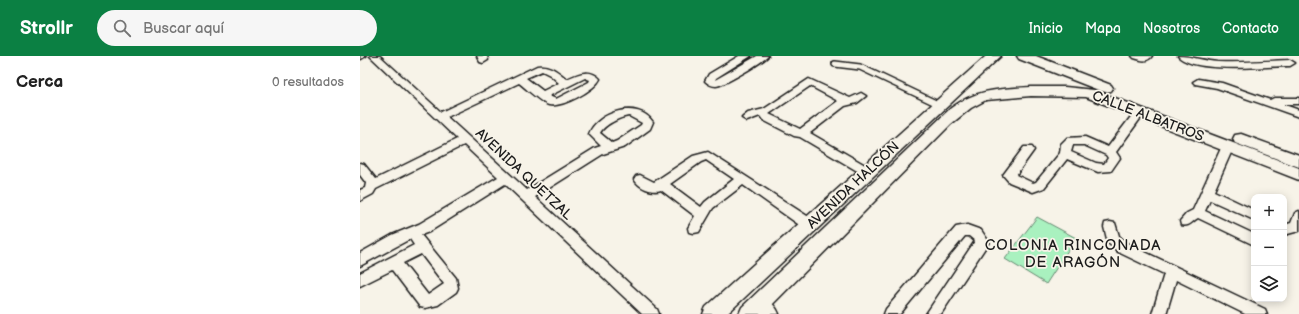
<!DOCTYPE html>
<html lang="es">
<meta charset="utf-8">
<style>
:root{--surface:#fff;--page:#f6f6f6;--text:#222;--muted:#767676;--line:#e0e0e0;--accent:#0b8043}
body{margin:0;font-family:"Balsamiq Sans",sans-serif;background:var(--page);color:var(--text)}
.controls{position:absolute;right:12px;bottom:12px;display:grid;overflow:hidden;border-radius:8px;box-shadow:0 2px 10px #0003}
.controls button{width:36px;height:36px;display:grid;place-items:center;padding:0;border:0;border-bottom:1px solid var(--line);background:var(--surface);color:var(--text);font:20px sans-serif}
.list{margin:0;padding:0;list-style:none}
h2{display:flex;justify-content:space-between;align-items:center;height:52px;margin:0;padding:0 16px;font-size:17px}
h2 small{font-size:13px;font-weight:400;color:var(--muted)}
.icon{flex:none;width:22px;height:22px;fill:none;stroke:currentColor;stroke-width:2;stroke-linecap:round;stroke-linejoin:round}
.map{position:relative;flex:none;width:939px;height:258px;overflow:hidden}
header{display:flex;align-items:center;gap:24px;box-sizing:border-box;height:56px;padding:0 20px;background:var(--accent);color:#fff}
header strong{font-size:19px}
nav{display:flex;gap:22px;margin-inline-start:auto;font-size:14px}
.search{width:280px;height:36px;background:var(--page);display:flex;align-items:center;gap:10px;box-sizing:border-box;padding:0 14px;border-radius:22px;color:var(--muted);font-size:15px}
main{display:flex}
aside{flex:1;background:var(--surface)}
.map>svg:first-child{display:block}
</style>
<header>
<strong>Strollr</strong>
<div class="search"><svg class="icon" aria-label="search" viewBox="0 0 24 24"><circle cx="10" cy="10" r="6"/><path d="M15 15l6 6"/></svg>Buscar aquí</div>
<nav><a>Inicio</a><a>Mapa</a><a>Nosotros</a><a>Contacto</a></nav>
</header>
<main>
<aside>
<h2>Cerca<small>0 resultados</small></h2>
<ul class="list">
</ul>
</aside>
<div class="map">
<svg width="939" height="258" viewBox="0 0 939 258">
<rect width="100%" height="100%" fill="#f7f3e8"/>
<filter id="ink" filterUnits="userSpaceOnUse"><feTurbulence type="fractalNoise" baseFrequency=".025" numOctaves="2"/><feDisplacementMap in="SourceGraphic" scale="8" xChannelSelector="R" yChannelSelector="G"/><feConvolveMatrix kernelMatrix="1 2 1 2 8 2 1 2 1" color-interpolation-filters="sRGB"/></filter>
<g filter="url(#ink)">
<path fill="#a9f1bf" stroke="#62866e" d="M677,161L716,182L686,228L645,203Z"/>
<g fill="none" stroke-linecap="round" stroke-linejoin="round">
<g stroke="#1c1c1c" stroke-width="8">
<path id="lane" d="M475,8L500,11L580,49"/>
</g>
<g stroke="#1c1c1c" stroke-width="3">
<g id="street">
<path d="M0,0H6L1,3Z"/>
<path d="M10,0H20L81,56L177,10C190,8 198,16 207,23C218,18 230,12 240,23C235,34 202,52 189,49C181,47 166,32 159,27L87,61L167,134L235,92L241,90L229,78C237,56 278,43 293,66L290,73L265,91L243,98L175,141L297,253L299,258H282L145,128L69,176L61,179L96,222L98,232L96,236L78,249L65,252L60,251L32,214L0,230V217L54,189L50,183L0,210V197L32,179L59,168L138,121L104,89L16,133L13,138L0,145V134L5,132L6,127L0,119V107L4,108L16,123L97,83ZM182,15L190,19L199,27L183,35L166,22ZM225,22L230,24L229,26L196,43L189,40ZM269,60L282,67L281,69L257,85L252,87L240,77C244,69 260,61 269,60ZM61,198L84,228L68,239L43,207Z"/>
<path d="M117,0H127L128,4L123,7L120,6Z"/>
<path d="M379,0H391L356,22L355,24L397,0H408C403,6 363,30 356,30C352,30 348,28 345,25L349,18Z"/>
<path d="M772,0H792C787,7 781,4 774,2Z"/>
<path d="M818,0C832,0 844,5 858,6C882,7 906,5 930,4L935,7L930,10C907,10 834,18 818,0Z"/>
<path d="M449,23L490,42L501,37L506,40L497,47L485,50L450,77L512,113L514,116L512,119L508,120L504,119L440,81L434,80L403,64L400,60L387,65L382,62L388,57L404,53ZM450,30L478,45L440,73L409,58Z"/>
<path d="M838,23L862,27L910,44L914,42H939V48H922L939,54V61L857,32L835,28L833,26Z"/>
<path d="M780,53L785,56L756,96L760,102L751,115L738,116L707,103L684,132L673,136L649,126L643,119L664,91H672L674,94L656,119L673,127L676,126L700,97L701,88L707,82L725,81L748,91L776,54ZM713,89H724L746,99L748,102L744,108L736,107L711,96Z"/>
<path d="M868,86L872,87L874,90L854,135L894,154V164L850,144L845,155L894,178V189L838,162C831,166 830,171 821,169L820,165L827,157L833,154L862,90L864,87Z"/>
<path d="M348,96L441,156L455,165L456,169L455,173L450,174L445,173L383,129L353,152L339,176L334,177L329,176L328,172L335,160L301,134C292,137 279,132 274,123L276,120L280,119L294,126L333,100ZM346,104L374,123L345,146L341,151L310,128L341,106Z"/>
<path d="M939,155V175L924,179V169L931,167L935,157Z"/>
<path d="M750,166L755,167L759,180L768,188L905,253L907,258H885L816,224L806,258H792L804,218L758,196L748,187L744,171L745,167Z"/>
<path d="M607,169L621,174L629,186L581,258H566L615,185L609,180H605L540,258H524L526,253L596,171Z"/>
<path d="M401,241C409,243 416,250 419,258H402L394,247L396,242Z"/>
</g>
</g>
<g stroke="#1c1c1c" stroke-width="3">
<g id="secondary">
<path d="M626,0H641L367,258H343L346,251Z"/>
<path d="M657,0H676L751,29L753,32L751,35L746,36L741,35L659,3Z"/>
<path d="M671,31H705L734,34L939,112V124L726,41L671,40L626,44L611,52L591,68L403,258H379L382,251L591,52C617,33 639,33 671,31Z"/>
<path d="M881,78L939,99V111L875,87L873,83L875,79Z"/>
</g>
</g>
<use href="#lane" stroke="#f7f3e8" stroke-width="5"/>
<use href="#street" fill="#f7f3e8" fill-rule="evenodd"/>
<use href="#secondary" fill="#f7f3e8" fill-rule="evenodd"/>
</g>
</g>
<g text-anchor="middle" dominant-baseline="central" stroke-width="3.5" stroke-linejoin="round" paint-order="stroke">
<g font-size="14" fill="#1c1c1c" stroke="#f7f3e8">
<text transform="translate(788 60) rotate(21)">CALLE ALBATROS</text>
<text transform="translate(164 118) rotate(43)">AVENIDA QUETZAL</text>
<text transform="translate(493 129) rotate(-43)">AVENIDA HALCÓN</text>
</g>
<g font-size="15" letter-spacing="1" fill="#1c1c1c" stroke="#f7f3e8">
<text x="713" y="189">COLONIA RINCONADA<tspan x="713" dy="17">DE ARAGÓN</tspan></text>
</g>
</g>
</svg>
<div class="controls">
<button>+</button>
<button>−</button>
<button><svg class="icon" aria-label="layers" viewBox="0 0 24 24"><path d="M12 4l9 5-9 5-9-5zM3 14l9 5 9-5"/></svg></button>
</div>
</div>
</main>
